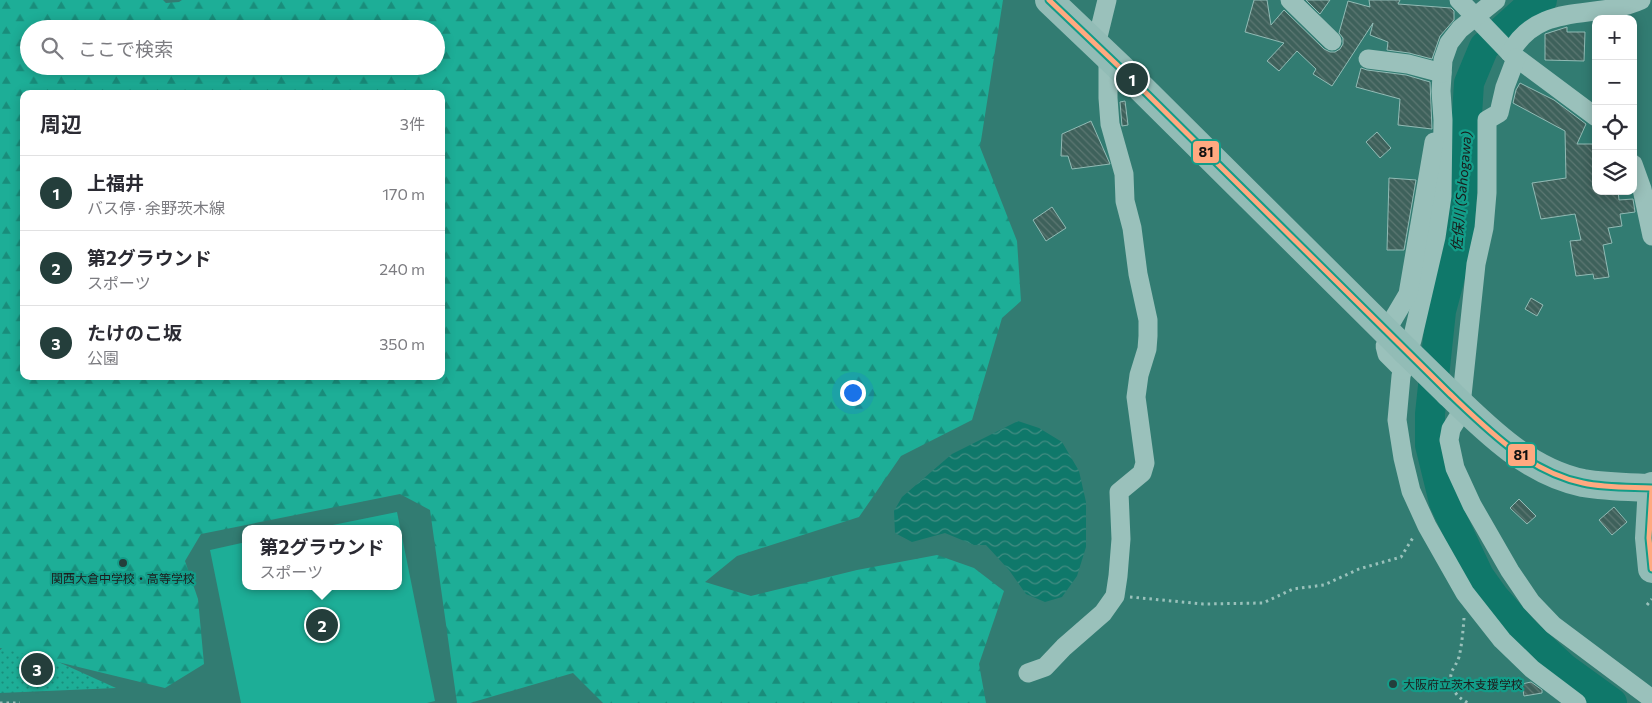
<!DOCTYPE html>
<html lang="ja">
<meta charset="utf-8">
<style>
:root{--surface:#fff;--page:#f2f2f3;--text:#2b2b33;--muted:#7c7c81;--line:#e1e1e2;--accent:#243e3b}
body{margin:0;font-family:Commissioner,"Noto Sans JP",sans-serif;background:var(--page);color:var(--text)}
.controls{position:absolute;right:15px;top:15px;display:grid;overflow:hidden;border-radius:10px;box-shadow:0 2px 12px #0003}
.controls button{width:45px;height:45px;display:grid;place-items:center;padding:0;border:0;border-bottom:1px solid var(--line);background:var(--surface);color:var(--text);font:25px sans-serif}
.you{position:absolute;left:852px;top:392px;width:18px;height:18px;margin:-12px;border:4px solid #fff;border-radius:50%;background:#1a73e8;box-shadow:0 0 0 8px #1a73e833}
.badge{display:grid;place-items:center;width:32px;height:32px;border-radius:50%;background:var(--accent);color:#fff;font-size:16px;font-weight:700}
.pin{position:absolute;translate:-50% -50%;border:2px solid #fff;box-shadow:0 1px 5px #0006}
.popup{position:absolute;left:242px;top:525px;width:160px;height:65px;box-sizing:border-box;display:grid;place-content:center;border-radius:10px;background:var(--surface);filter:drop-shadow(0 1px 4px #0005);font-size:16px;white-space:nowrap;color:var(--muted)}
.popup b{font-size:19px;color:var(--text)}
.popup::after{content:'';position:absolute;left:50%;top:100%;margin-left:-10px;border:10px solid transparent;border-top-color:var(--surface)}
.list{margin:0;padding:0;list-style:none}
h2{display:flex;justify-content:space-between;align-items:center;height:65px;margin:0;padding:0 20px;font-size:21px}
h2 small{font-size:16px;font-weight:400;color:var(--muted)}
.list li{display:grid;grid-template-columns:32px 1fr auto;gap:15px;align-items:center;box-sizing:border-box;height:75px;padding:0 20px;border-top:1px solid var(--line)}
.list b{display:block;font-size:19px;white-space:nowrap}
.list p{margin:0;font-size:16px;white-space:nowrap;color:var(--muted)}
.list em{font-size:16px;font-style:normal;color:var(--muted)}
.icon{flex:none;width:28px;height:28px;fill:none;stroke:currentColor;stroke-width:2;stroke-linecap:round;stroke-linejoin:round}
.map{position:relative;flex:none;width:1652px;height:703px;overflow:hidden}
.search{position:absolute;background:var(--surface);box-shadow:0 2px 12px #0003;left:20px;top:20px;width:425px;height:55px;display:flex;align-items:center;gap:12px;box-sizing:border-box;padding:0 18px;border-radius:28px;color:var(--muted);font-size:19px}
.panel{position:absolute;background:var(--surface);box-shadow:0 2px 12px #0003;left:20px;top:90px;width:425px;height:290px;border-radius:10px}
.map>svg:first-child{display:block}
</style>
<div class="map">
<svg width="1652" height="703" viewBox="0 0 1652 703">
<defs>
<pattern id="grass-dots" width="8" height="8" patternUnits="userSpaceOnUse" patternTransform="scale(1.25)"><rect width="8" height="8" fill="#1dae97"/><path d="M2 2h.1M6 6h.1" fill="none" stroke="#198d7b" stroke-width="1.8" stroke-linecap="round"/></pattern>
<pattern id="forest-firs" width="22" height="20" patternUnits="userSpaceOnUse" patternTransform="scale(1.25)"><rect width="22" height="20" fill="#1dae97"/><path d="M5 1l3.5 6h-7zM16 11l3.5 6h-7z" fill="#198d7b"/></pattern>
<pattern id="water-waves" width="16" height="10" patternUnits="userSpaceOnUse" patternTransform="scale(1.25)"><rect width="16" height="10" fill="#0f786a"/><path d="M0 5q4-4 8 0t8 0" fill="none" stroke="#438c82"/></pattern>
<pattern id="building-back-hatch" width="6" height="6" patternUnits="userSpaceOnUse" patternTransform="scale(1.25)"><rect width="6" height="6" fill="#3e615b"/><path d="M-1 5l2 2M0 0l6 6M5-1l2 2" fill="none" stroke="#5d7873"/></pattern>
</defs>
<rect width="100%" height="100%" fill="#327c72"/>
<path fill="url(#grass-dots)" d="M12,641L116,688L0,693V650Z"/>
<path fill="url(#forest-firs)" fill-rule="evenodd" d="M0,0H163L166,3L179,2L182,0H1003L980,147L1017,241L1021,301L1002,318L972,420L901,456L859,517L737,556L705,582L751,596L857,570L937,555L974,568L1004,591L979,664L986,703H603L573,673L470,703H457L430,510L400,494L201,534L185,561L198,599L204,664L165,688L0,648ZM29,29H436V66H29ZM24,94H441V376H24Z"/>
<path fill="#1dae97" d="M397,512L435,701L427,703H241L210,550L246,542V586H398V529H313Z"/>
<path fill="url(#water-waves)" d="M1018,421L1039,428L1062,442L1079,471L1086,502V547L1077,576L1062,597L1045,602L1026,594L1009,570L986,545H974L945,533L912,542L895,533L894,511L902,497L952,454Z"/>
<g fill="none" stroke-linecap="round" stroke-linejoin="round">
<path stroke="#0f786a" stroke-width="30" d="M1542,0L1535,1L1484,47L1469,83L1459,242L1441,311L1430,414V445L1444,502L1479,576L1494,597L1526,633L1565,669L1612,703"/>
</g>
<g fill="url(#building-back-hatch)" stroke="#91bbb5">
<path d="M1254,0H1267L1271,25L1284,10L1324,49L1330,52H1335L1340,49L1343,44V38L1339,33L1348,1L1370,7L1369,0H1400L1398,4L1451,8L1454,11V20L1440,36L1432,59L1409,53L1387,50L1388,42L1370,35L1373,23L1332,86L1313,74L1316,69L1297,51L1279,71L1267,61L1284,43L1245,32Z"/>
<path d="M1306,0H1330L1320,14Z"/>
<path d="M1567,27V32H1585L1584,61L1545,60V34Z"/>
<path d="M1361,68L1367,70L1406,75L1430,82L1432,129L1398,125L1400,99L1356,87Z"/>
<path d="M1520,83L1554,100L1586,124L1577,144H1596V191H1618L1619,200L1633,199L1635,212L1620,214L1622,226L1608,228L1612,243L1603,245L1609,277L1594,279L1593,274L1576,276L1570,241L1581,240L1575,214L1541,219L1532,183L1566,178L1565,131L1513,103L1516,90Z"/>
<path d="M1125,101L1128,125L1122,126L1120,102Z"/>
<path d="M1091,121L1110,164L1072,169L1068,156H1061L1062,134Z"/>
<path d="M1377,132L1391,148L1380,158L1366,142Z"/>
<path d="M1389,178L1416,180L1404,250H1387Z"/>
<path d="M1052,207L1066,228L1046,241L1033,220Z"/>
<path d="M1531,298L1543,305L1537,316L1525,309Z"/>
<path d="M1519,499L1536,516L1527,524L1510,508Z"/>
<path d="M1614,507L1627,522L1612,535L1599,520Z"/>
<path d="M1531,682L1542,690V693L1524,696L1522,684Z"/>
</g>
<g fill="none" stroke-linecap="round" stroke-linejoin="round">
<g stroke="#9ac1bb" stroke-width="3" stroke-dasharray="2.5 4" stroke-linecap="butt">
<path d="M1130,597L1203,604L1263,603L1293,589L1324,585L1359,569L1401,557L1414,536"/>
<path d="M1647,605L1652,599"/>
<path d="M1464,618C1463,631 1462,644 1459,657C1457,663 1454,667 1452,671C1447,685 1456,697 1468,703"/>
<path d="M0,703H20"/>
</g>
<g stroke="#9ac1bb" stroke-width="19">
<path d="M1290,0L1332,41"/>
<path d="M1459,0L1510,53L1596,117"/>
<path d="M1496,0L1460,29L1449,43L1443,60L1441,91L1443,120L1442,196L1436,237L1412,340L1401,376L1397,420L1403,458L1411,491L1427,526L1465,593L1502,640L1532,669L1577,703"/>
<path d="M1096,45L1107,0"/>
<path d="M1510,53C1540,0 1594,21 1641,0"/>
<path d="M1368,59L1408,64L1442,73"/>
<path d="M1633,164L1642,189L1652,236"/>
<path d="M1392,321L1408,294L1434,142"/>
<path d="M1385,346L1387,354L1403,370"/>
<path d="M1461,405L1476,264L1484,228L1487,193V120L1499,113L1505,87L1516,58"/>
<path d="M1464,408L1451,429L1449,440L1455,468L1472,505L1510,571L1531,602L1553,625L1652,699"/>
<path d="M1028,673L1045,667L1064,647L1103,613L1115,596L1118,576L1121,539L1119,492L1142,473L1145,463L1136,397L1139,375L1147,349L1148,336V320L1138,274L1132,228L1125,201L1124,174L1110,124L1108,98V56"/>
</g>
<g stroke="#92bcb6" stroke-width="28">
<path d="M1049,0L1132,79L1406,351"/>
<path d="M1449,393C1487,430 1529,472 1583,483C1606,487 1629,487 1652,488"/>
<path d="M1652,486L1649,538L1652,569"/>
</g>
<path stroke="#92bcb6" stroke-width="28" d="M1406,351L1449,393"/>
<g stroke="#139c88" stroke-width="9">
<path id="bus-1" d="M1049,0L1132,79L1449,393C1488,430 1529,472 1583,483C1606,488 1629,487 1652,488L1649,538L1652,569"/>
</g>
<use href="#bus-1" stroke="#ffa980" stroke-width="5"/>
</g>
<g fill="#243e3b" stroke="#139c88" stroke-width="2">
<circle cx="123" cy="563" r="5"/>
<circle cx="1393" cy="684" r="5"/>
</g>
<g text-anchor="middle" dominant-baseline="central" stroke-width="4.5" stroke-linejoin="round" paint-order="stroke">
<g font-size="12" fill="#1d1d1d" stroke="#139c88">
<text x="123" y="578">関西大倉中学校・高等学校</text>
<text x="1403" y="684" text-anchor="start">大阪府立茨木支援学校</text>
</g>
<g font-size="14" font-style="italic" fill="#191d1c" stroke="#139c88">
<text transform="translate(1461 191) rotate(-85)">佐保川 (Sahogawa)</text>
</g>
</g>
<g stroke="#139c88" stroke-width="2">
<rect x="1192" y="140" width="28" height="24" rx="5" fill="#ffa980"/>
<rect x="1507" y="443" width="29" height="24" rx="5" fill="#ffa980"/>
</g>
<g font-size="14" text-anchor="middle" font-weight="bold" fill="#111">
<text x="1206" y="157">81</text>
<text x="1521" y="460">81</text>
</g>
</svg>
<div class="controls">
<button>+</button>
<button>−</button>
<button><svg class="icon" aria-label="locate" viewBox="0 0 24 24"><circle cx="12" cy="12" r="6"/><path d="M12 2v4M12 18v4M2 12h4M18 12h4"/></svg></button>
<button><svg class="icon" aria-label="layers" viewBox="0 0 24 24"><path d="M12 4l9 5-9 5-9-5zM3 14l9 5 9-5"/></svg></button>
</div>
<div class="you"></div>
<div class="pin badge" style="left:1132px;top:79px">1</div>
<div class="pin badge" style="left:322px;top:625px">2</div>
<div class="popup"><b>第2グラウンド</b>スポーツ</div>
<div class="pin badge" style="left:37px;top:669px">3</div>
<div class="search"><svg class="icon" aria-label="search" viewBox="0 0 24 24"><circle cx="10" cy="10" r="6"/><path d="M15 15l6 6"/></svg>ここで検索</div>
<section class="panel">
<h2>周辺<small>3件</small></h2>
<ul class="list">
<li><span class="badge">1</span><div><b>上福井</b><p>バス停 · 余野茨木線</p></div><em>170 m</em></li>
<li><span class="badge">2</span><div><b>第2グラウンド</b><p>スポーツ</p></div><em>240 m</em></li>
<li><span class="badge">3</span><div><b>たけのこ坂</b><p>公園</p></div><em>350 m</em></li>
</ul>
</section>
</div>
